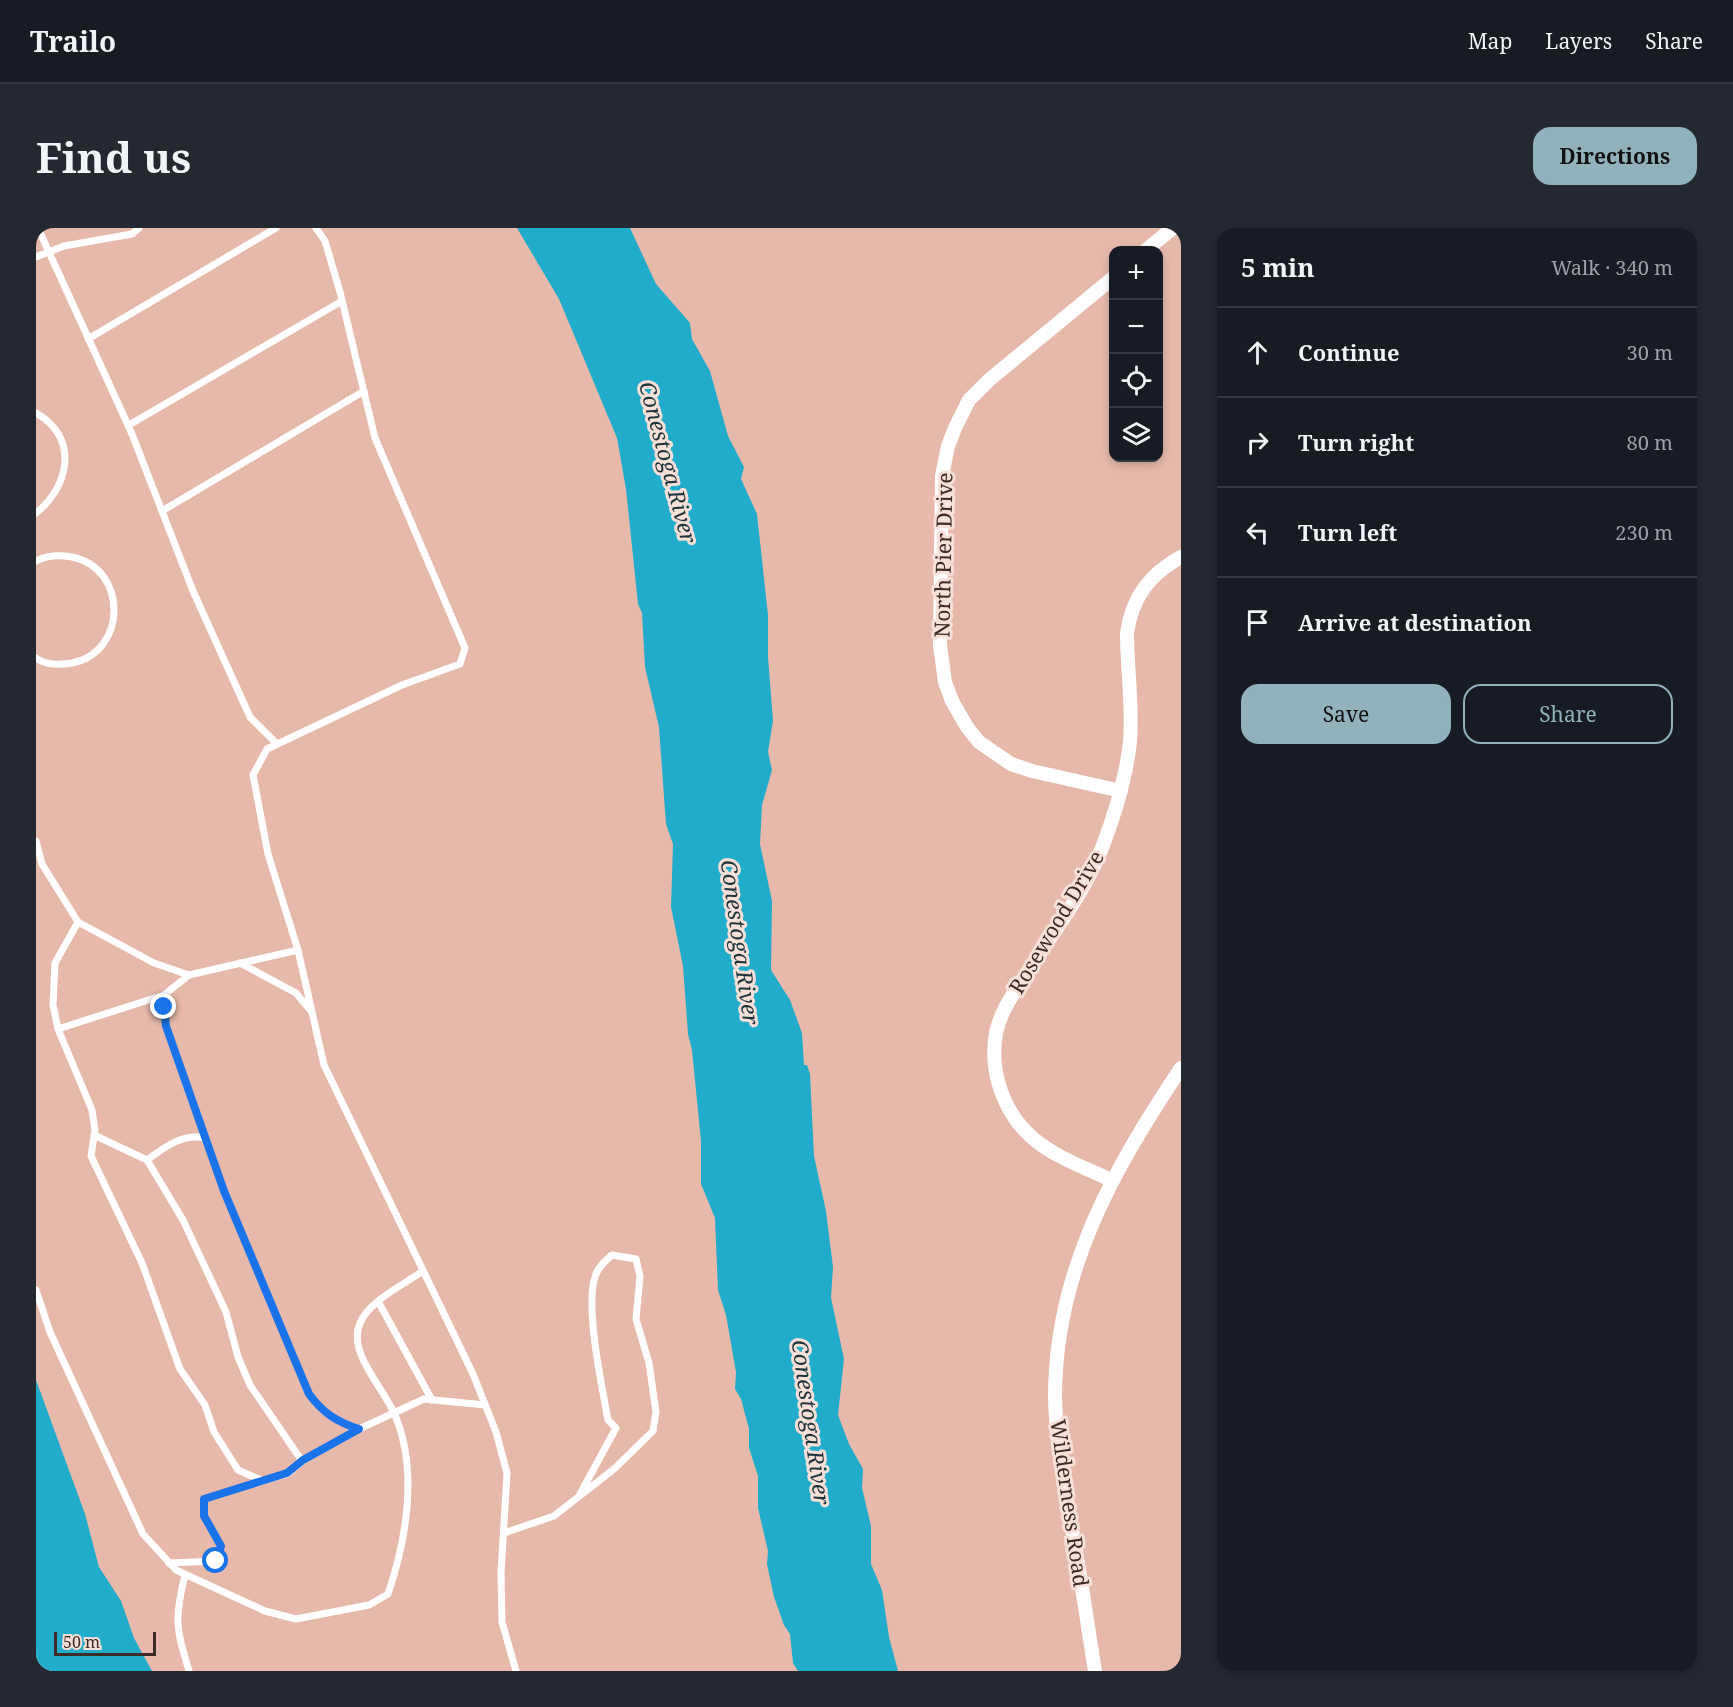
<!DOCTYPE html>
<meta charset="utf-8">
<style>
:root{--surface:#171b24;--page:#242831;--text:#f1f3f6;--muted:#9ea1a6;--line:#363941;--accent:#91b1bb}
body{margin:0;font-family:"Noto Serif",serif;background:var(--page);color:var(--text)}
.controls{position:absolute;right:18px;top:18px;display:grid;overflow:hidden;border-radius:12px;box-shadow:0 3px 9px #0003}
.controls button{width:54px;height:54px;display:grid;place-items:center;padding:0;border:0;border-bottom:2px solid var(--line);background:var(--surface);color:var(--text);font:30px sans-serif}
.scale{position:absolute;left:18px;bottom:15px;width:102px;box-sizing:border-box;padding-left:6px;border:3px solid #3d2b25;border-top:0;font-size:16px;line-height:21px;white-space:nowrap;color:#3d2b25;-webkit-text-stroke:4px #f7e0d8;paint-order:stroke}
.stop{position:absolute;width:18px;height:18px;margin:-14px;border:4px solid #1a73e8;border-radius:50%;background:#fff}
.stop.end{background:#1a73e8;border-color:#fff;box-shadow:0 2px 6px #0008}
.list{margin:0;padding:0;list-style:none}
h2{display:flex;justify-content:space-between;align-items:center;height:78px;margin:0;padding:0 24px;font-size:26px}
h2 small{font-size:20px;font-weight:400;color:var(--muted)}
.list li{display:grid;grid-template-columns:39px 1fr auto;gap:18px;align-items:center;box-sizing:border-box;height:90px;padding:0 24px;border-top:2px solid var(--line)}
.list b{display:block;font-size:22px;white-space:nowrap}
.list em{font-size:20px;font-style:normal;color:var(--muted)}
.actions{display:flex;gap:12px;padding:18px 24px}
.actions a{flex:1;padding:14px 0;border:2px solid var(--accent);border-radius:18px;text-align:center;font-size:21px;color:var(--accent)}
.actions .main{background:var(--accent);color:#111}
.icon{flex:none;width:33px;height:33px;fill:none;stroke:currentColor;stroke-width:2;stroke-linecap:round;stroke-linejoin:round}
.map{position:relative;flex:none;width:1145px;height:1443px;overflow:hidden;border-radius:18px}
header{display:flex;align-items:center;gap:36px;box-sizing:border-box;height:84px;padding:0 30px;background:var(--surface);border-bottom:2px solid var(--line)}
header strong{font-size:28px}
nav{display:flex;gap:33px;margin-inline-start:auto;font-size:21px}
.intro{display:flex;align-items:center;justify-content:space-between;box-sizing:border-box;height:144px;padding:0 36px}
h1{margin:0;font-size:42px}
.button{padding:15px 27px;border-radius:18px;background:var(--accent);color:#111;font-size:21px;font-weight:700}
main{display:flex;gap:36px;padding:0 36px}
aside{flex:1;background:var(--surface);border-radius:18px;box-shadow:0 3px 9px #0003}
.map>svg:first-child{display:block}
</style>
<header>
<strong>Trailo</strong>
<nav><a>Map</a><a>Layers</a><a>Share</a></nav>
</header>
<div class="intro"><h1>Find us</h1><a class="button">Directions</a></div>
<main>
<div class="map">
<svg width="1145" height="1443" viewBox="0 0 1145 1443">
<rect width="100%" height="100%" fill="#e6b9ab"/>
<g fill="#21accc">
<path d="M481,0H594L620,56L654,95L656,111L674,143L692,208L708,239L705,251L721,286L732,387V429L737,493L732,524L736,542L726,577L724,616L736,673L735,742L754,772L766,805L768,837H771L774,846L778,928L790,983L797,1039L795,1070L808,1131L802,1187L813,1216L827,1241L826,1260L835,1298V1336L846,1362L853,1409L862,1443H762L757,1435L754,1406L748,1397L738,1369L731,1336L732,1323L722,1280V1248L713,1220V1201L705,1171L699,1161L700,1144L690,1087L682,1062L679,990L665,956V913L656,822L652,806L647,738L635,679L637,616L630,596L623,499L609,439L606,385L602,376L590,261L581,210L523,71Z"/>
<path d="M0,1152L49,1286L63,1339L85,1373L98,1410L116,1443H0Z"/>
</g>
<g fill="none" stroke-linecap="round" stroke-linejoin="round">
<g stroke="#fff" stroke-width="7">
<path d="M2,0L96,206L157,363L214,489L241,516"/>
<path d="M280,0L289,13L304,64L339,210L429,420L424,436L366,457L231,521L217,547L232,626L262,722L288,837L437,1146L460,1204L471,1245L465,1345L466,1394L480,1443"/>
<path d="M0,29L28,18L96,6L103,0"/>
<path d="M52,111L240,0"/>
<path d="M0,185C43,209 34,258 0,285"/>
<path d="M93,197L306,73"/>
<path d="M126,283L328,163"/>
<path d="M0,333C11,327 24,327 36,329C92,340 92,424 36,435C24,437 10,437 0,430"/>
<path d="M0,613L6,636L42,694L118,735L153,747"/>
<path d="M42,694L19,735L17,777L22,801L56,882L59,902L55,928L106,1035L144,1141L169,1177L178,1204L202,1242L227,1253L251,1246L268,1232L323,1201L388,1171L449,1177"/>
<path d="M204,735L260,765L275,783"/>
<path d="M128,767L130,798L188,963L273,1166C287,1185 301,1194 323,1201"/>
<path d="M22,801L128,767L153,747L262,722"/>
<path d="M58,907L111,932L147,992L190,1084L202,1129L214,1157L266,1233"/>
<path d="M111,932C129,919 147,905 169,910"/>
<path d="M0,1062L14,1104L107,1306L140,1342L229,1383L260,1391L333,1377L352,1366C371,1310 382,1242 359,1187C348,1160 311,1125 324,1095C333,1073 367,1057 387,1043"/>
<path d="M343,1075L396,1172"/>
<path d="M468,1305L518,1288L578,1241L617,1203L620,1184L613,1135L600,1091L604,1048L600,1031L576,1027C569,1033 561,1040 559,1049C549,1079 566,1159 572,1192L580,1200L543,1268"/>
<path d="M133,1335L180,1333L185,1318L168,1288V1271L227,1253"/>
<path d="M149,1347C138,1392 140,1399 153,1443"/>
</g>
<g stroke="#fff" stroke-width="14">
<path d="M1110,22L1137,0"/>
<path d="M1078,49L953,152L933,172L919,200L912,218L906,248L904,417L909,454L916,473L931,499L943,514L975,536L996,543L1085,563"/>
<path d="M1075,952C1050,940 1021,930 999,912C968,887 953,844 960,805C965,780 983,758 996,737C1021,700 1049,662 1066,620C1079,586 1090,550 1094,514C1097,478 1091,441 1091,405C1096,369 1114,346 1145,329"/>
<path d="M1059,1443C1052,1400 1046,1356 1038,1313C1030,1265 1020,1218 1019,1169C1019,1043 1077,942 1145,840"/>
</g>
</g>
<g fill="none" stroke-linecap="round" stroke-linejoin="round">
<path stroke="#1a73e8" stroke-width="8" d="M128,779L130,798L188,963L273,1166C287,1185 301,1194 323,1201L267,1232L251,1245L168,1271V1288L185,1318L180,1333"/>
</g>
<g text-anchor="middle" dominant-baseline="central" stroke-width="6" stroke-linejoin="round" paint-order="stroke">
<g font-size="21" fill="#3d2b25" stroke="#f7e0d8">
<text transform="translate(907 327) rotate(-89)">North Pier Drive</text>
<text transform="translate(1020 694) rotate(-59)">Rosewood Drive</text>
<text transform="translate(1034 1275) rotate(82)">Wilderness Road</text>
</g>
<g font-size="22" font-style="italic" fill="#1e343a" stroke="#f7e0d8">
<text transform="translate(633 234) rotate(75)">Conestoga River</text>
<text transform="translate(705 714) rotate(82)">Conestoga River</text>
<text transform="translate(776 1194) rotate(82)">Conestoga River</text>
</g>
</g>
</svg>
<div class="controls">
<button>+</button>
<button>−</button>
<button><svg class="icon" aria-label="locate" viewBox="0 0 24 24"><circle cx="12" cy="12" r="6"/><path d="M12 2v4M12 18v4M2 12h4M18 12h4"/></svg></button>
<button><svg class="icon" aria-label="layers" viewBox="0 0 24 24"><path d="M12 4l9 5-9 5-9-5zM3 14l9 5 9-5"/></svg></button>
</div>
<div class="scale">50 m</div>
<div class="stop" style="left:180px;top:1333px"></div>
<div class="stop end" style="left:128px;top:779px"></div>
</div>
<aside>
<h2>5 min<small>Walk · 340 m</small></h2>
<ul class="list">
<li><svg class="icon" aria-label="ahead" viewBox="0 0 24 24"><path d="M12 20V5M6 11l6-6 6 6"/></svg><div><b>Continue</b></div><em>30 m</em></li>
<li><svg class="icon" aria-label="right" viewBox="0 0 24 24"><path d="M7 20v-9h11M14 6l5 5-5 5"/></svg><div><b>Turn right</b></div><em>80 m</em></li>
<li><svg class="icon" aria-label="left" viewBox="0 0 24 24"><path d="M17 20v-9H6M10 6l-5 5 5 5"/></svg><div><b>Turn left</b></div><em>230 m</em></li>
<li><svg class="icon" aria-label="arrive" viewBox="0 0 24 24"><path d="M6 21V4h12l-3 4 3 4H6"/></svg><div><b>Arrive at destination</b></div></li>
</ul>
<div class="actions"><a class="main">Save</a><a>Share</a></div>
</aside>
</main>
